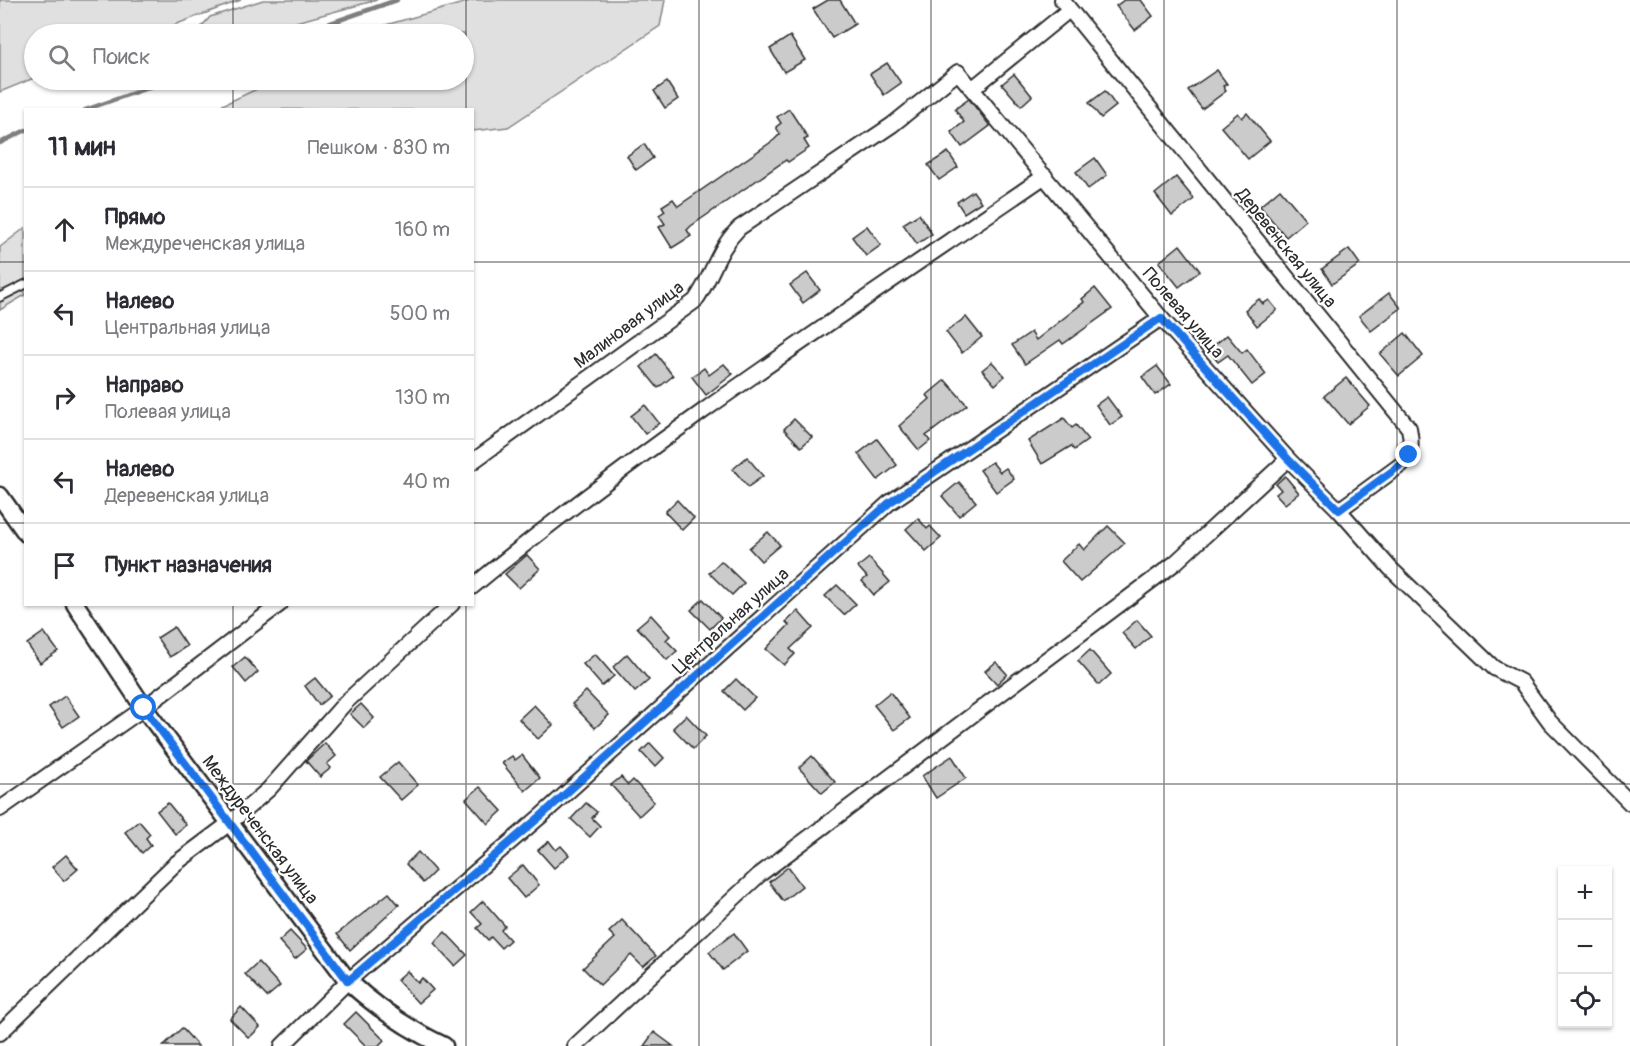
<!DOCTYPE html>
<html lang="ru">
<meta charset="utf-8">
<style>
:root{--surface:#fff;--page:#f7f7f7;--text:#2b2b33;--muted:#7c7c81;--line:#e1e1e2}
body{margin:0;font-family:Pangolin,sans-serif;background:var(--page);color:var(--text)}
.controls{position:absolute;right:18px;bottom:18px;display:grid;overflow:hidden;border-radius:0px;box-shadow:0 2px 4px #0004}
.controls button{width:54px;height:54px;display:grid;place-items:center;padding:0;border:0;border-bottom:2px solid var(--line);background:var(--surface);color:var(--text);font:30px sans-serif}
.stop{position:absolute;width:18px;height:18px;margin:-14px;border:4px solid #1a73e8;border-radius:50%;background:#fff}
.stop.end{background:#1a73e8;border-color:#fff;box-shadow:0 2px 6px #0008}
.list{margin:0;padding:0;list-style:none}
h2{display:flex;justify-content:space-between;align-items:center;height:78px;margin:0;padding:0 24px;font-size:26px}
h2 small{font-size:20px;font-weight:400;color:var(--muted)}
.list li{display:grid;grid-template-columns:39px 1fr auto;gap:18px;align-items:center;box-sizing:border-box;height:84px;padding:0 24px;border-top:2px solid var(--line)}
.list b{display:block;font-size:22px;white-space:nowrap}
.list p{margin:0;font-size:20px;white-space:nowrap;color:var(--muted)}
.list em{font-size:20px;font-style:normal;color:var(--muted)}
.icon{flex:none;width:33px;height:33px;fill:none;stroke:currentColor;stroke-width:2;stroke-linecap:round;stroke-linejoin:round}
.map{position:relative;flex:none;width:1630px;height:1046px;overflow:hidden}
.search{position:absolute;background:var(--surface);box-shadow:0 2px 4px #0004;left:24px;top:24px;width:450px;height:66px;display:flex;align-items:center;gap:15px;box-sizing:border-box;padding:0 21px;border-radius:33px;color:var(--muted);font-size:22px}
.panel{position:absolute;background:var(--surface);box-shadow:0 2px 4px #0004;left:24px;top:108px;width:450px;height:498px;border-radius:0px}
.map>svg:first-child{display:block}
</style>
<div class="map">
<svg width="1630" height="1046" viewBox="0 0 1630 1046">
<rect width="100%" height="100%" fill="#fff"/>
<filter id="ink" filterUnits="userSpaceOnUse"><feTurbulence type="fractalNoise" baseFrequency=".0167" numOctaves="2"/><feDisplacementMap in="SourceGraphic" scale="12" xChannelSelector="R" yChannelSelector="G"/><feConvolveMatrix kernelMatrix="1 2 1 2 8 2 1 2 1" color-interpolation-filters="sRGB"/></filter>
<g filter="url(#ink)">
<g fill="#e0e0e0" stroke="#868686" stroke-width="1.5">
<path d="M0,0H241L150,34H34V78L0,92Z"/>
<path d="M263,0H377L252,34H195L210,17Z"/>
<path d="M474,0H665L660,26L508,127L473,131L472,110L214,109L276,80H464V34H354Z"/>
<path d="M25,228V295L0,310V247Z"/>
</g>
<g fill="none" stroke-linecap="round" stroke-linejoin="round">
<g stroke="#7e7e7e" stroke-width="4.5">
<path d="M299,34L397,0"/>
<path d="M85,110L170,80"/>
<path d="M0,143L26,130"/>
</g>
</g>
<g fill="#cbcbcb" stroke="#2b2b2b" stroke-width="1.5">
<path d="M828,0H840L855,24L832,38L813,9Z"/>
<path d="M1124,0H1141L1153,16L1135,30L1116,6Z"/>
<path d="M790,36L805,60L784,72L770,49Z"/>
<path d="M887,63L901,83L884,95L870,74Z"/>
<path d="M1217,70L1227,84L1223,86L1226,91L1202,109L1188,90Z"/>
<path d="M1014,74L1032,96L1021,106L1002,84Z"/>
<path d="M667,82L678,99L665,108L654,91Z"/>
<path d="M1105,91L1116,106L1101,118L1089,103Z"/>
<path d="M969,99L990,126L962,147L951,132L964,122L955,109Z"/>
<path d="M789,109L808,138L804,140L809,148L788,162L786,160L691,226L687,230L691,236L672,248L659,227L665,224L659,215L665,211L662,206L673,199L678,206L774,140L780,134L776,127L781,123L777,117Z"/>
<path d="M1238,113L1242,118L1247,113L1270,141L1248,159L1221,127Z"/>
<path d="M644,144L653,158L636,170L627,156Z"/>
<path d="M948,152L958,167L939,180L928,165Z"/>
<path d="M1095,158L1107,175L1088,189L1076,172Z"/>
<path d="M1176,177L1194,199L1172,216L1155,194Z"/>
<path d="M1280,189L1306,220L1286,237L1260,206Z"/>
<path d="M973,191L981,202L964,213L957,202Z"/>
<path d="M919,214L932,234L917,244L903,224Z"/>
<path d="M867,226L881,245L866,256L852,237Z"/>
<path d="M1180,245L1200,271L1179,287L1159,262Z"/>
<path d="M1349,249L1360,264L1332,284L1322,269Z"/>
<path d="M807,273L820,290L803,303L790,285Z"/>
<path d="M1095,288L1112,309L1063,344L1060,340L1025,364L1012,345L1031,332L1036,340L1084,302L1082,299Z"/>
<path d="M1389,293L1401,308L1371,331L1359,316Z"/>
<path d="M1259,299L1263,304L1269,300L1277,310L1257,326L1245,310Z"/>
<path d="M966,317L982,337L962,353L946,332Z"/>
<path d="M1405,333L1423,356L1399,376L1380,354Z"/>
<path d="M1227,335L1242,353L1247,349L1266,374L1252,385L1228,355L1218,362L1208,350Z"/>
<path d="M656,354L673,376L658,388L641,367Z"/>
<path d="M992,362L1005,376L995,385L982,370Z"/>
<path d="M724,364L733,374L706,395L692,377L704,368L709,375Z"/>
<path d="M1157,366L1171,384L1155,395L1142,377Z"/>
<path d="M1346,378L1370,406L1348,424L1324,396Z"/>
<path d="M945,380L967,405L926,436L930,441L919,450L899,426L930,399L927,395Z"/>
<path d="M1107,397L1122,417L1110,425L1096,405Z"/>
<path d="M645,405L659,423L645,434L631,416Z"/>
<path d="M1064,418L1072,428L1076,425L1088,440L1074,450L1071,446L1042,464L1028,441Z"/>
<path d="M794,419L812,437L801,447L784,429Z"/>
<path d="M877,439L897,465L878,480L858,454Z"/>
<path d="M747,457L763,476L748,487L733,469Z"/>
<path d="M992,462L1000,472L1006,468L1014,479L996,492L980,470Z"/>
<path d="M1285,476L1299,493L1285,504L1276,494L1281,490L1276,484Z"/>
<path d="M959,482L976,502L959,516L942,496Z"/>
<path d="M677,500L694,518L682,530L665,512Z"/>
<path d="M918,518L927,529L930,526L941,538L926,551L906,529Z"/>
<path d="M1108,526L1125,543L1080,582L1061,561L1079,544L1084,550Z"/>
<path d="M768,532L780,545L761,561L749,548Z"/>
<path d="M527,555L540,569L519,588L505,574Z"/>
<path d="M869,558L890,582L874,595L862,581L867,577L858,567Z"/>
<path d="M721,561L744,583L732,595L709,573Z"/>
<path d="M837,585L856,604L844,615L825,596Z"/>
<path d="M703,599L721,618L710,629L691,610Z"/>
<path d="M798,611L813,628L790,649L795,654L784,665L766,649L789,625L786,622Z"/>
<path d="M651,615L670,636L666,640L677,651L667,660L637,627Z"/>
<path d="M1137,620L1151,636L1136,649L1122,633Z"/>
<path d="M174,627L187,646L170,657L157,638Z"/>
<path d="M44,632L58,651L40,663L27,644Z"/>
<path d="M1090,650L1111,674L1099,685L1078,661Z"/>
<path d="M595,654L614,676L602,686L583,664Z"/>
<path d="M627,654L649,680L635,692L613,667Z"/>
<path d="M245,657L258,672L246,683L233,667Z"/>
<path d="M996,662L1007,674L997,684L985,671Z"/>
<path d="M315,678L330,696L319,705L305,686Z"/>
<path d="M736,679L755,698L743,710L724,691Z"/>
<path d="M586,691L609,715L595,728L572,704Z"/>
<path d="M890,692L910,718L894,730L874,705Z"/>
<path d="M65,696L79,716L63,727L49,707Z"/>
<path d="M361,704L374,718L364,728L350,714Z"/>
<path d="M534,705L553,725L538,739L519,719Z"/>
<path d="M686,715L706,736L693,749L673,728Z"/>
<path d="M325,743L336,756L327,764L331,768L320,777L306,761Z"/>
<path d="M650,743L664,758L655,767L641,752Z"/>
<path d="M522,755L540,778L525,791L502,763L512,756L515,760Z"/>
<path d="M812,756L835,782L822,793L799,768Z"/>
<path d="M952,756L966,778L936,798L922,776Z"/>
<path d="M398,762L418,785L401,800L380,777Z"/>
<path d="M621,777L628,785L633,780L654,802L639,816L611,785Z"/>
<path d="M480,787L502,811L488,824L466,799Z"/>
<path d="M168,803L186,825L175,834L157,811Z"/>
<path d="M586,803L597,812L592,818L600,826L590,837L571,819Z"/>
<path d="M139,821L150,834L146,838L151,845L142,853L125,832Z"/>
<path d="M549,841L556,850L561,846L569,855L554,868L538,850Z"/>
<path d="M418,852L435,871L423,883L406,864Z"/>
<path d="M66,855L78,869L64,881L52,867Z"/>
<path d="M523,865L539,885L524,898L507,878Z"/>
<path d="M788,867L802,886L783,901L769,882Z"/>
<path d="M389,893L399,905L350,950L337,934Z"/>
<path d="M483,901L505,926L501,930L510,940L501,948L491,937L488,940L477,928L482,924L471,912Z"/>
<path d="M622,920L656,956L643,967L631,955L600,985L583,968L615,938L609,932Z"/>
<path d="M290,931L307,949L295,959L279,941Z"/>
<path d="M445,932L467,955L455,966L434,943Z"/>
<path d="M734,933L747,951L723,970L709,952Z"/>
<path d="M258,962L280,986L267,997L245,974Z"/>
<path d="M407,971L418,983L422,978L433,990L418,1003L397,980Z"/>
<path d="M241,1007L260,1027L249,1038L230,1019Z"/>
<path d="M356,1012L384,1040L378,1046H366L344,1024Z"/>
<path d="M182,1028L198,1046H163Z"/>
<path d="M654,1032L673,1046H644Z"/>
</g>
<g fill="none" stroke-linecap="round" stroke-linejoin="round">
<g stroke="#2b2b2b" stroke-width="11">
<path id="service" d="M0,297L26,284"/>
</g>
<g stroke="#2b2b2b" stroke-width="18">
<g id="minor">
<path d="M1062,0L1409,428C1412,444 1412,451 1402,464L1339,510"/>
<path d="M972,89L1069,10"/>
<path d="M472,462L695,301C713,276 716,251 739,228L892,125L958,72L1161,318L1288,459L1339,510L1390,568L1494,668L1521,682L1550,722L1630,803"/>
<path d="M472,587C654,437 851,309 1045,176"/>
<path d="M0,809L144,708L280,604"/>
<path d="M0,1033L175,864L231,822L269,789L345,703L452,604"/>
<path d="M282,1046L348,981L542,815L889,503L1161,318"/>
<path d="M575,1046L759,875L1175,563L1288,459"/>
</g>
</g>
<g stroke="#2b2b2b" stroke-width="21">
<g id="tertiary">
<path d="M0,496L26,533"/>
<path d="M75,604L144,708L348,981C377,1008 408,1029 444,1046"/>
</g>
</g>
<use href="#service" stroke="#fff" stroke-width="7"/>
<use href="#minor" stroke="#fff" stroke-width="14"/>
<use href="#tertiary" stroke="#fff" stroke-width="16"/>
</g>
</g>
<g fill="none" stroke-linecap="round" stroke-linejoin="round" filter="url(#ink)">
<path stroke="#1a73e8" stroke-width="8" d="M144,708L348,981L542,815L889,503L1161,318L1288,459L1339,510L1402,464L1409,455"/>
</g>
<path fill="none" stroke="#2b2b2b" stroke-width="1.5" stroke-opacity="0.55" d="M233,0V34M466,0V110M699,0V1046M931,0V1046M1164,0V1046M1397,0V1046M233,80V110M0,262H26M472,262H1630M0,523H26M472,523H1630M233,604V1046M466,604V1046M0,784H1630"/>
<g text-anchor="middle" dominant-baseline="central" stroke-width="4.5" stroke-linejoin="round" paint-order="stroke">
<g font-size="18" fill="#2b2b2b" stroke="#fff">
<text transform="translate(1286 248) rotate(51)">Деревенская улица</text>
<text transform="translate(1183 313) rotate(49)">Полевая улица</text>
<text transform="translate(629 325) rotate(-37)">Малиновая улица</text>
<text transform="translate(731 621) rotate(-42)">Центральная улица</text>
<text transform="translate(260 830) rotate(53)">Междуреченская улица</text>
</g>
</g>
</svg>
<div class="controls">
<button>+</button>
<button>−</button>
<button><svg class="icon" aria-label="locate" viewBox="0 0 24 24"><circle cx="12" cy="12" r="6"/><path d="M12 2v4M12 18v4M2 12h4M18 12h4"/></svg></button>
</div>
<div class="stop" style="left:144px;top:708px"></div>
<div class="stop end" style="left:1409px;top:455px"></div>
<div class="search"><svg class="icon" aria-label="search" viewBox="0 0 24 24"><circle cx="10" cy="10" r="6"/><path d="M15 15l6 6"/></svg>Поиск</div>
<section class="panel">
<h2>11 мин<small>Пешком · 830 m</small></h2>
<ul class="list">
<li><svg class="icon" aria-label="ahead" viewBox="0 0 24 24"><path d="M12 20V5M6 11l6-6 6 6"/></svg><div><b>Прямо</b><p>Междуреченская улица</p></div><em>160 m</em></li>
<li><svg class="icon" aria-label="left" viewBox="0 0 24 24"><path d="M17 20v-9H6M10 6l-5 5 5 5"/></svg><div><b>Налево</b><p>Центральная улица</p></div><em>500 m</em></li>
<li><svg class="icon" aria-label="right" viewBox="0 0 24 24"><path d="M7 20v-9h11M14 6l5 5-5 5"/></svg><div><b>Направо</b><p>Полевая улица</p></div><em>130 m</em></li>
<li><svg class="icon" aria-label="left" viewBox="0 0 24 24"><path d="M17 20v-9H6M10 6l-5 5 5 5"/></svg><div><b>Налево</b><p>Деревенская улица</p></div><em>40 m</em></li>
<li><svg class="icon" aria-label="arrive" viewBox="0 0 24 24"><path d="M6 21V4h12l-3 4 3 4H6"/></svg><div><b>Пункт назначения</b></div></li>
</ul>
</section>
</div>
